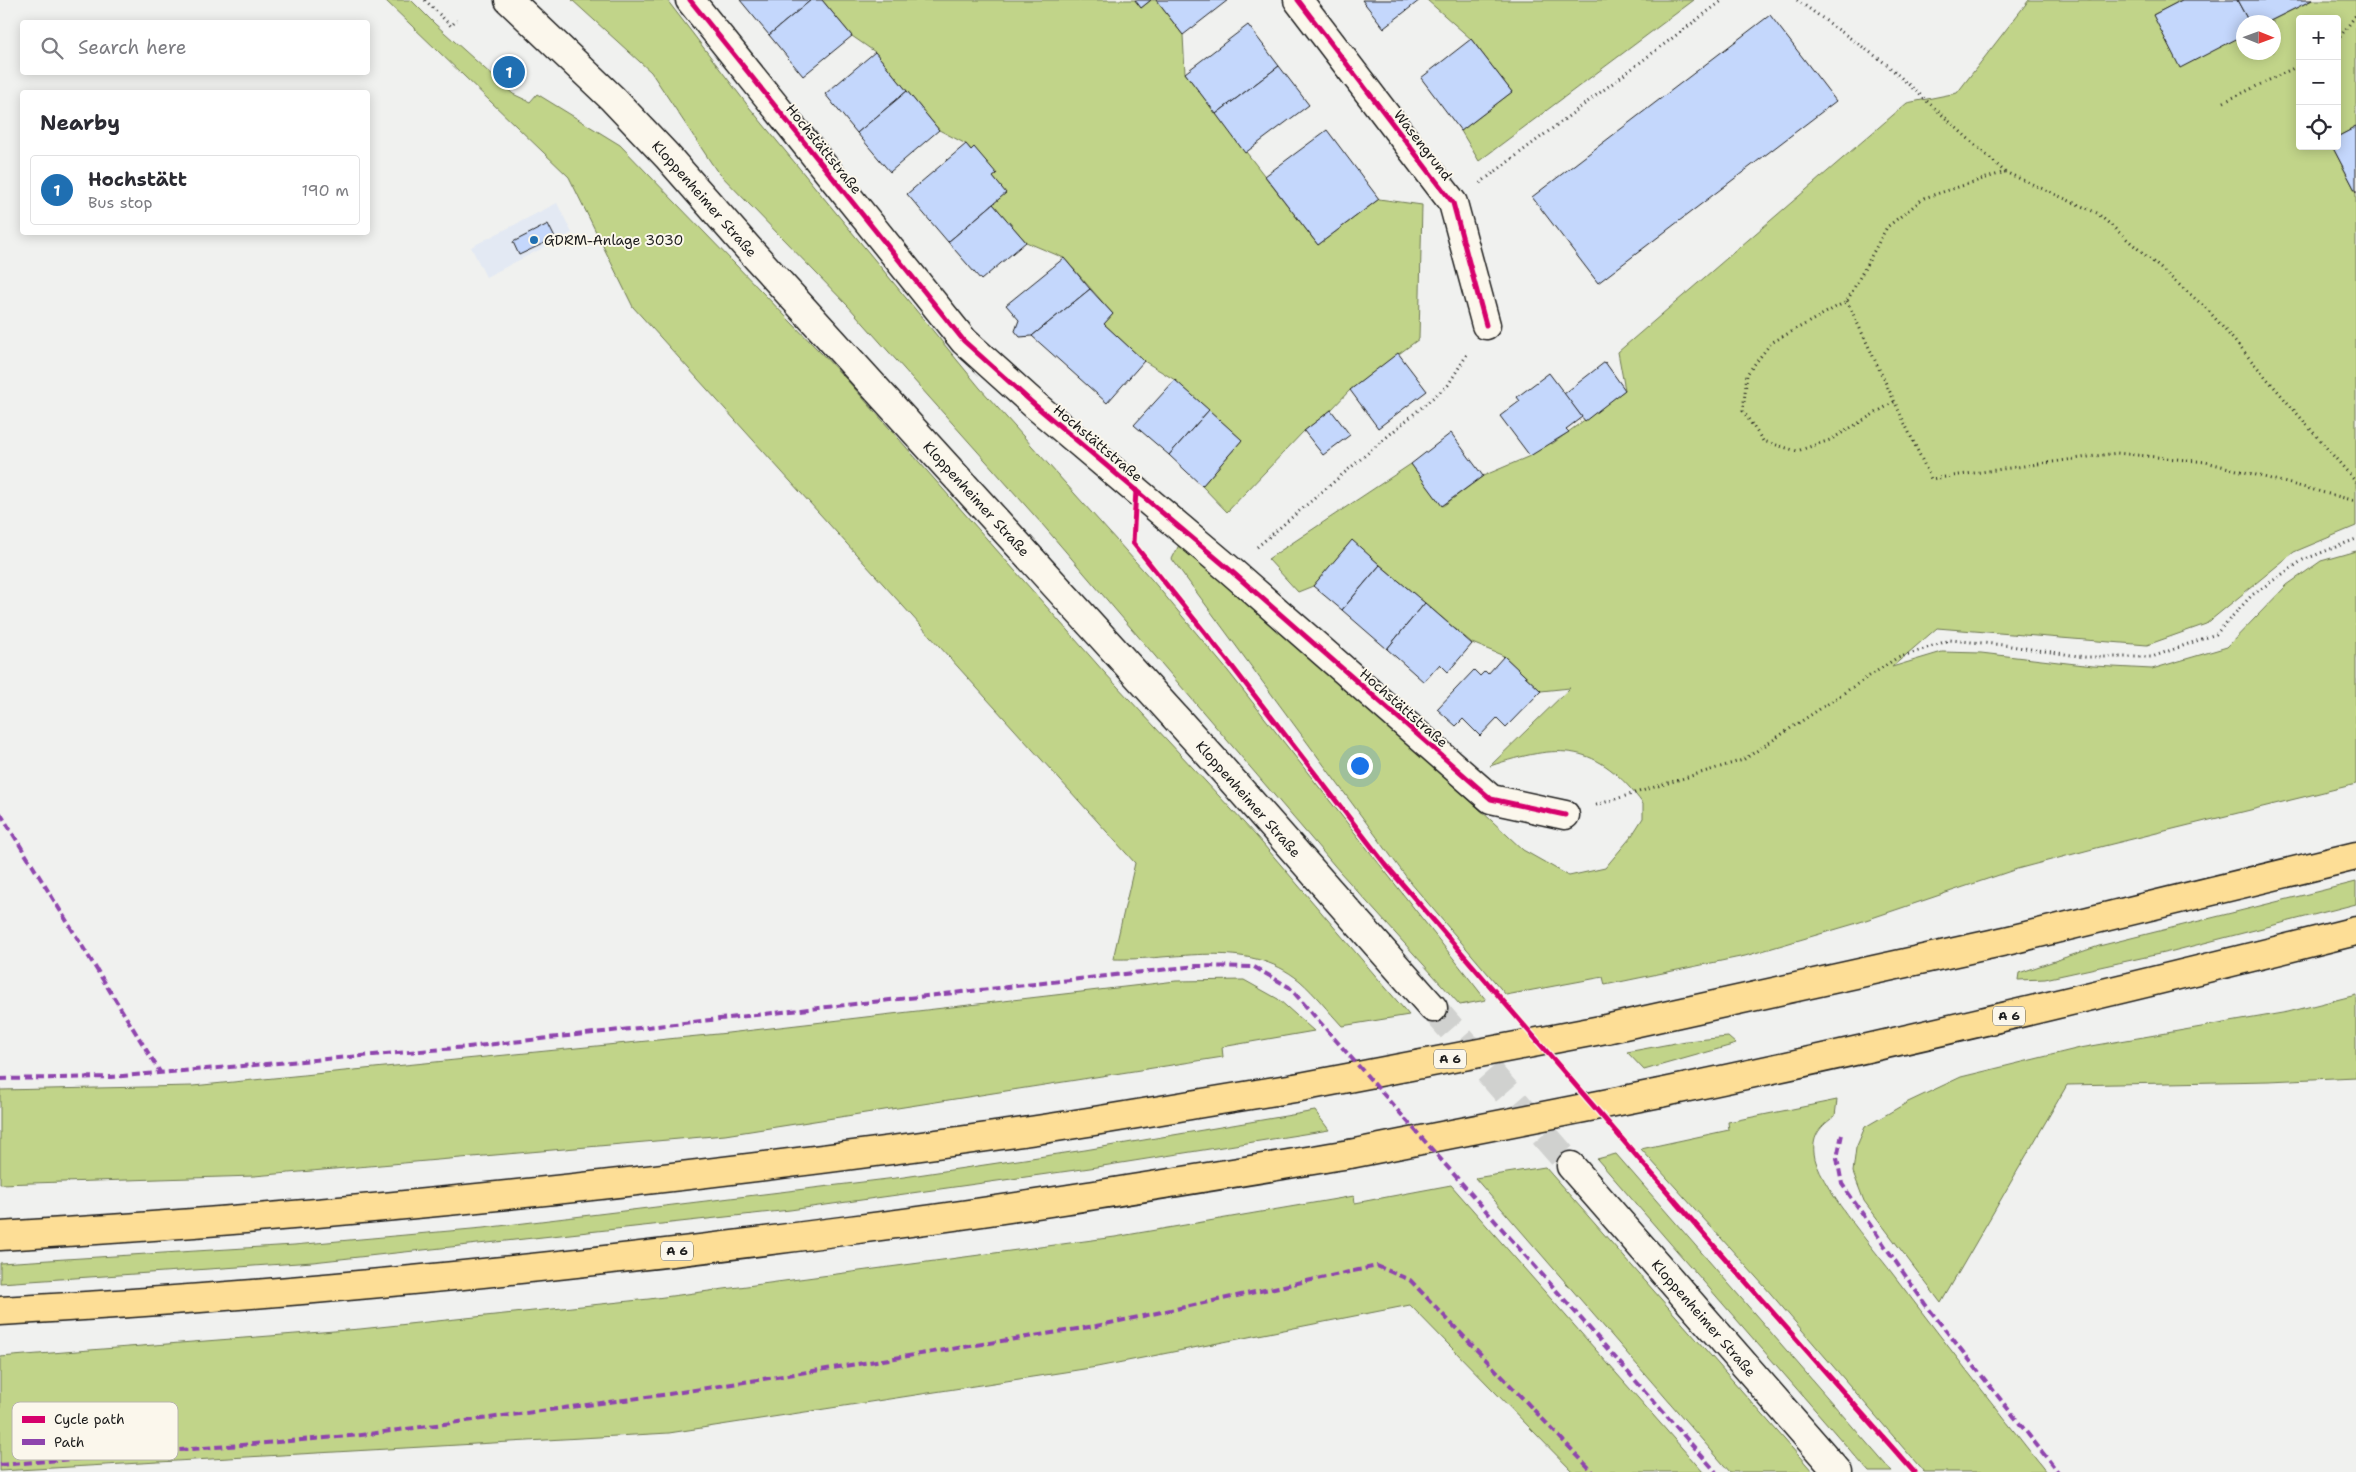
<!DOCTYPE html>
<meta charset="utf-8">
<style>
:root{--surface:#fff;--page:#f7f7f7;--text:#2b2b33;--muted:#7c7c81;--line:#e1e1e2;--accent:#1f6fb2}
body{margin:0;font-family:"Shantell Sans",sans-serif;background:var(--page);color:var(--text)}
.controls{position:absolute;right:15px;top:15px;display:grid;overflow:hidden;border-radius:5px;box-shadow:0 2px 12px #0003}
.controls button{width:45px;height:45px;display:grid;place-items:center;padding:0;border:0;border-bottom:1px solid var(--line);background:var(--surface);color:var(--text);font:25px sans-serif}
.compass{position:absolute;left:2236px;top:15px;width:45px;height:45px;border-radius:50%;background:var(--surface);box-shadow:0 2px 12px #0003;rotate:91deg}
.you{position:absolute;left:1359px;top:765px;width:18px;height:18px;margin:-12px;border:4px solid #fff;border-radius:50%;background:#1a73e8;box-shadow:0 0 0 8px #1a73e833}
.badge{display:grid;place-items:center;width:32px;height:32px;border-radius:50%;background:var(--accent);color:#fff;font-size:16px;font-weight:700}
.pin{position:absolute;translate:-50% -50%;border:2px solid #fff;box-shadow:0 1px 5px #0006}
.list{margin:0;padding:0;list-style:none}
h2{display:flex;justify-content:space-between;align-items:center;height:65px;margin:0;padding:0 20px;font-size:21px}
h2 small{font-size:16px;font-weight:400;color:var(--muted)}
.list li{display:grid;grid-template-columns:32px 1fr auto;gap:15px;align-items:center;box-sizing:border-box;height:70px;margin:0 10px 10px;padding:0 10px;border:1px solid var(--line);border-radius:5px}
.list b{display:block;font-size:19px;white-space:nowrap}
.list p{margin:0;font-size:16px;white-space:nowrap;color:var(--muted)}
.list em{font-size:16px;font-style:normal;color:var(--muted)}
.icon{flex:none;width:28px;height:28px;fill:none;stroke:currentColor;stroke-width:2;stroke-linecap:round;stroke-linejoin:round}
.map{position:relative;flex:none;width:2356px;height:1472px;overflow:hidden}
.search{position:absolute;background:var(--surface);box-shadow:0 2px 12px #0003;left:20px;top:20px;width:350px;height:55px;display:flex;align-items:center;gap:12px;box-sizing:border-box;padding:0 18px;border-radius:5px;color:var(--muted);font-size:19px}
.panel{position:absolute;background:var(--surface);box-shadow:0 2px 12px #0003;left:20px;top:90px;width:350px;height:145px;border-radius:5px}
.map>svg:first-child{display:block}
</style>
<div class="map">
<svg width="2356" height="1472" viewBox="0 0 2356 1472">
<rect width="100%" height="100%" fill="#f0f1ef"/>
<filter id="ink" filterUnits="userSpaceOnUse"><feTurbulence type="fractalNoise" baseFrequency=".02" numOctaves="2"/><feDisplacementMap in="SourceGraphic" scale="10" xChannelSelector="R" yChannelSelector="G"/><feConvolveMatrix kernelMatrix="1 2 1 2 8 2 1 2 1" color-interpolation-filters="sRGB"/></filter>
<g filter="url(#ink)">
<path fill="#e3e9f3" d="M557,203L572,233L486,277L471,247Z"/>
<g fill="#c1d489" stroke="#6e7852">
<path d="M385,0H411L435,24L513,94L530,102L537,94L620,145L847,380L1104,672L1257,837L1409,1015L1342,1026C1328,1011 1315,994 1300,981C1247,937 1175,961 1113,959L1135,863L633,307L569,177Z"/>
<path d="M572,0H667L749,107L980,388L1152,580L1228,671L1486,1000L1460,1005L1340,872L1042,524L848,306L716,170L651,72Z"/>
<path d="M822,0H1135L1141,8L1151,0H1156L1183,35L1185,73L1318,245L1379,199L1422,205L1419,339L1350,390L1331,410L1304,431L1227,512L1202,486L1242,440L1175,380L1144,361L1104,324L1113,314L1064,258L1026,242L993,204L1005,193L993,177L974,147L971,150L966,144L939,130L875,52L852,36Z"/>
<path d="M1427,0H1694L1479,161L1461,131L1512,92L1471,39Z"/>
<path d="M2029,0H2182L2153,15L2243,35L2244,52H2274V22H2268L2312,0H2356V127L2337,137V19H2300V146H2332L2356,192V526L2294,552L2206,624L2147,645L1937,628L1892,667L1942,652L1981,653L2093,666L2152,669L2227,647L2287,585L2321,561L2356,551V784L2104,846L2017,869L1854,924L1745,956L1605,985L1603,977L1506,995L1410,882L1172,559L1180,543L1461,792L1523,850L1569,876L1605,868L1631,837L1643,818V804C1597,742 1559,743 1490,766L1570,688L1541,691L1504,656L1472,643L1352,541L1313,586L1298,592L1268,559L1411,464L1443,506L1483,476L1530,456L1550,442L1552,444L1625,390L1618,352L1907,103L1957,93Z"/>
<path d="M2356,882V904L2173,951L2045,979L2018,980L2019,973L2099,946Z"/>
<path d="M1244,980L1278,999L1314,1031L1222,1047L1223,1057L725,1135L254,1176L0,1184V1090L193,1086L728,1033L1176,981Z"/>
<path d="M2356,995V1077L2269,1081L2067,1085L1941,1303L1864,1201L1853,1172L1856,1148L1865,1127L1908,1102L1961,1077L2080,1048L2288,1012Z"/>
<path d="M1728,1037L1736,1044L1644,1070L1627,1052L1686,1041Z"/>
<path d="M1837,1100L1835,1116C1821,1126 1812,1135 1814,1153C1816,1182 1873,1248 1892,1273C1943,1340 1994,1406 2046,1472H1924L1765,1287L1641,1149L1729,1130L1728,1122Z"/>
<path d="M1315,1111L1329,1130L1090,1168L790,1210L313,1262L0,1283V1263L294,1245L483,1228L904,1177L1085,1150Z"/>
<path d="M1616,1154L1892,1472H1869L1597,1159Z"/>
<path d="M1545,1167L1813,1472H1730L1475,1178Z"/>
<path d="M1451,1185L1703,1472H1573L1410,1305L1097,1367L669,1433L0,1471V1357L360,1329L649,1299L1115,1237L1354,1196L1355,1203Z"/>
</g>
<g fill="#c4d7fc" stroke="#1c1c1c">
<path d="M740,0H811L769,35Z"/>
<path d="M811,0H822L852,36L803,76L769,35Z"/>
<path d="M1135,0H1151L1141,8Z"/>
<path d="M1156,0H1228L1183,35Z"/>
<path d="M1362,0H1420L1384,28Z"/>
<path d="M2182,0H2237L2249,22H2244V35L2180,68L2153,15Z"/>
<path d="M2237,0H2312L2268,22H2249Z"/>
<path d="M1770,15L1836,101L1598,283L1532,197Z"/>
<path d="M1248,25L1279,66L1216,114L1185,73Z"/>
<path d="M1471,39L1512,92L1461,131L1421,78Z"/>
<path d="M875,52L907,91L857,133L825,94Z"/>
<path d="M1279,66L1309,105L1245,153L1216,114Z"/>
<path d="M907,91L939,130L890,172L857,133Z"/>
<path d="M2356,127V192L2332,146H2337V137Z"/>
<path d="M1327,130L1379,199L1318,245L1265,176Z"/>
<path d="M966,144L971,150L974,147L997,174L993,177L1006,193L948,242L907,194Z"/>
<path d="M993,204L1026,242L981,280L948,242Z"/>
<path d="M548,224L555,238L519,255L513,242Z"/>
<path d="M1064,258L1090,289L1032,336L1020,337L1015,331L1019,320L1006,305Z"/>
<path d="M1090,289L1113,314L1104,324L1144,361L1107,403L1032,336Z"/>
<path d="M1398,353L1427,391L1378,428L1350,390Z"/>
<path d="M1605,362L1625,390L1585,421L1564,394Z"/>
<path d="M1549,373L1582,417L1566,429L1569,432L1530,456L1500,416L1520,401L1517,397Z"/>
<path d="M1175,380L1209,410L1169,455L1134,425Z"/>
<path d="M1209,410L1242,440L1202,486L1169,455Z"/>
<path d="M1331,410L1350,435L1323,455L1304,431Z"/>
<path d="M1451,433L1483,476L1442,506L1411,464Z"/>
<path d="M1352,540L1380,565L1342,610L1313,586Z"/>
<path d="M1380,565L1425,603L1387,649L1342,610Z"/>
<path d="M1425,603L1472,644L1448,672L1440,664L1424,682L1387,649Z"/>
<path d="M1504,656L1541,691L1506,727L1497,718L1480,736L1463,719L1456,726L1437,709L1474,670L1480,676L1485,671L1488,674Z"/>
</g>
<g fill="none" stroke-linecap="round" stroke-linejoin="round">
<path stroke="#d0d1cf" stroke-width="28" stroke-dasharray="28 14" stroke-linecap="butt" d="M1433,1008L1571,1166"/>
<g stroke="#1c1c1c" stroke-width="31">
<g id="street">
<path d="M690,0L964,341L1036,406L1230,570L1491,799L1565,815"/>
<path d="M1298,0L1453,203L1486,325"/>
</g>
</g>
<g stroke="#1c1c1c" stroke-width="31">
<g id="secondary">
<path id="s1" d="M509,0L612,98L667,156L747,247L1215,761L1433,1008"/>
<path id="s2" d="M1571,1166L1838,1472"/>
</g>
</g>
<g stroke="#1c1c1c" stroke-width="31">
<g id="highway">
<path d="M1606,1029L2010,940L2356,856"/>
<path d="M1660,1093C1893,1045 2125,989 2356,931"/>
<path d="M0,1236C343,1216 683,1180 1023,1132C1114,1119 1204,1102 1295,1088"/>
<path d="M0,1311C284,1296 568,1267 850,1230C1017,1209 1183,1181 1350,1154"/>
</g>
</g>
<g stroke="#1c1c1c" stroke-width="3" stroke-dasharray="1 4" stroke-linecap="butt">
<path d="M425,0L451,26L457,20"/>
<path d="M1797,0L1885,63L2005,172L2097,213L2207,309L2356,482"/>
<path d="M2337,41L2356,15"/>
<path d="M2224,102L2300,65"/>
<path d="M1480,183L1723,0"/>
<path d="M1847,301L1931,479L2117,453L2206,462L2356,501"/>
<path d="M1894,402L1830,440L1797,451L1763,441L1743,411L1747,374L1771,343L1847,301L1887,227L1924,198L2005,172"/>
<path d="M1257,547L1448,385L1468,353"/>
<path d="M1596,805L1743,760L1895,659L1950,640L2004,645L2085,657H2152L2216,634L2252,595L2303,560L2356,539"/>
</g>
<use href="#street" stroke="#fbf7ec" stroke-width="28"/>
<use href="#secondary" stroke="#fbf7ec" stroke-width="28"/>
<use href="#highway" stroke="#fdde96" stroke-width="28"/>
<g stroke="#1c1c1c" stroke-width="31" stroke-linecap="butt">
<g id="highway-bridge">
<path d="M1295,1088L1606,1029"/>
<path d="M1350,1154L1660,1093"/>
</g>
</g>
<use href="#highway-bridge" stroke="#fdde96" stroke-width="28"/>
<g stroke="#8e44ad" stroke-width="4" stroke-dasharray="8 4" stroke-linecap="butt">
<path d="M0,813L160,1072"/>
<path d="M0,1079L111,1077L468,1047L1196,966L1254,967L1289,987L1716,1472"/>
<path d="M1842,1134L1837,1158L1842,1184L1925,1304L2058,1472"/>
<path d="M0,1465L361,1435L669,1394L1096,1326L1377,1266L1410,1280L1593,1472"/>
</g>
<g stroke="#fbf7ec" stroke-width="8">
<g id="cycleway">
<path d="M690,0L964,341L1036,406L1230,570L1491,799L1565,815"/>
<path d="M1298,0L1453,203L1486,325"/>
<path d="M1136,490L1133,543L1231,665L1385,864L1715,1247L1914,1472"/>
</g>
</g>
<use href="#cycleway" stroke="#d6006c" stroke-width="5"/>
</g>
</g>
<circle fill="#1f6fb2" stroke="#fbf7ec" stroke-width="2" cx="534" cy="240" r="5"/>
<g text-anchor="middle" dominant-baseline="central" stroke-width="4" stroke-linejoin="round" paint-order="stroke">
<g fill="#fbf7ec" stroke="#5f5e5a" stroke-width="1">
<rect x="1993" y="1006.5" width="32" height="19" rx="4"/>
<rect x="1434" y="1049.5" width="32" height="19" rx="4"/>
<rect x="661" y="1241.5" width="32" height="19" rx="4"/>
</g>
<g font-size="12" font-weight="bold" fill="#1c1c1c">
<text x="2009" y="1016">A 6</text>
<text x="1450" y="1059">A 6</text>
<text x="677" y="1251">A 6</text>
</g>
<g font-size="14" fill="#1c1c1c" stroke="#fbf7ec">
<text transform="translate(1423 145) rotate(52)">Wasengrund</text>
<text transform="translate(824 149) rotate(51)">Hochstättstraße</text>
<text stroke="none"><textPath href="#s1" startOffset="279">Kloppenheimer Straße</textPath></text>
<text transform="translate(1098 443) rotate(40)">Hochstättstraße</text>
<text stroke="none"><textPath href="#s1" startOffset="684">Kloppenheimer Straße</textPath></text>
<text transform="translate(1404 708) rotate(41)">Hochstättstraße</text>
<text stroke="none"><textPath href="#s1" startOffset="1089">Kloppenheimer Straße</textPath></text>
<text stroke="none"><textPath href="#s2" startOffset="202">Kloppenheimer Straße</textPath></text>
</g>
<g font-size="14" fill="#1c1c1c" stroke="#fbf7ec" text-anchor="start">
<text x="544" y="240">GDRM-Anlage 3030</text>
</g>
</g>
<rect x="12" y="1402" width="166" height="58" rx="8" fill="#fbf7ec" stroke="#b8b5ae" stroke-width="1"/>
<rect x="22" y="1416" width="23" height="7" fill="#d6006c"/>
<rect x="22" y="1439" width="23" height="6" fill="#8e44ad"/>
<g font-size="14" fill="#1c1c1c">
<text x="54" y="1424">Cycle path</text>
<text x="54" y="1447">Path</text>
</g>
</svg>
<div class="controls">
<button>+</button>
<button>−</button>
<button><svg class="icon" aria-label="locate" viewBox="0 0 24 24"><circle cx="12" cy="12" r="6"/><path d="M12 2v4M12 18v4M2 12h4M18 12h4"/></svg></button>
</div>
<svg class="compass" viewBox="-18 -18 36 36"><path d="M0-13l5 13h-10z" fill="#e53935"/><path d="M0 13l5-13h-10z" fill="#7c7c81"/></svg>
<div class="you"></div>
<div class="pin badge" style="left:509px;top:72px">1</div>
<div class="search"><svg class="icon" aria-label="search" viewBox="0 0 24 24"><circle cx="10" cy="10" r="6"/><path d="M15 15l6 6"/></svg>Search here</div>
<section class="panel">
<h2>Nearby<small></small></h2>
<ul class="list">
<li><span class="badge">1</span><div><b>Hochstätt</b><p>Bus stop</p></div><em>190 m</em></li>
</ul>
</section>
</div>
